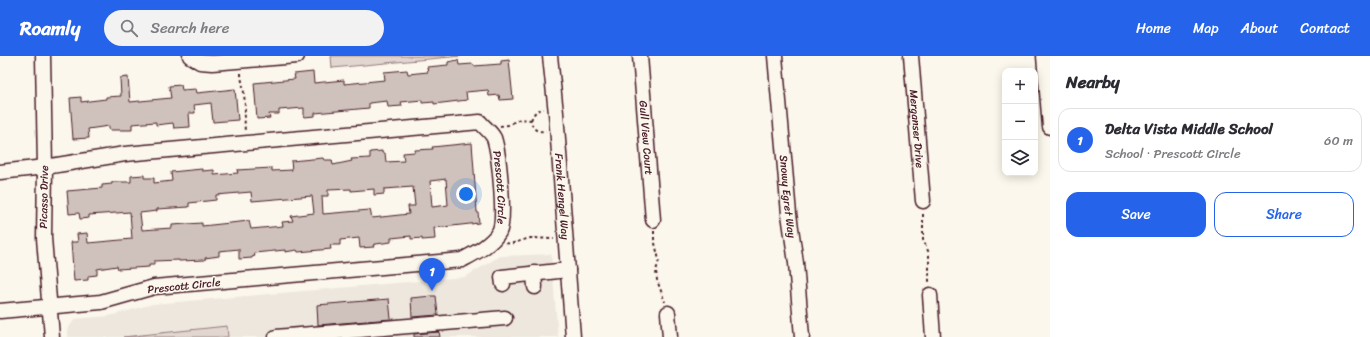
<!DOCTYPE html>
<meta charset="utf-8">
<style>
:root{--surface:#fff;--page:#f2f2f3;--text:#2b2b33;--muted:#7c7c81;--line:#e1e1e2;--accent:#2563eb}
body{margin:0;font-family:Sriracha,sans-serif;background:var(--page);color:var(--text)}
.controls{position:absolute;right:12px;top:12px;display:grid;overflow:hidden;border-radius:8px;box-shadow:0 2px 10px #0003}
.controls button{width:36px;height:36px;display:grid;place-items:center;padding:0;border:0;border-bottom:1px solid var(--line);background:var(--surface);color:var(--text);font:20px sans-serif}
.you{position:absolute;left:466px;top:138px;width:14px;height:14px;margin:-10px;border:3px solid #fff;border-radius:50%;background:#1a73e8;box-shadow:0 0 0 6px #1a73e833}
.badge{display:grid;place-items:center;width:26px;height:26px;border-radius:50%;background:var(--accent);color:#fff;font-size:13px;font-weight:700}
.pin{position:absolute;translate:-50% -33px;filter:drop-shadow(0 1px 2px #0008)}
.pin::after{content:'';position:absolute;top:21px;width:14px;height:12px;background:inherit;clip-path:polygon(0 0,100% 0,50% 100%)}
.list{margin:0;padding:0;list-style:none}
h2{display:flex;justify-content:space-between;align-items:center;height:52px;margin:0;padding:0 16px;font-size:17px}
h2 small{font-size:13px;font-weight:400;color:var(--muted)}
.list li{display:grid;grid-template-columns:26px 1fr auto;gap:12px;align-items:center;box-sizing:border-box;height:64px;margin:0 8px 8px;padding:0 8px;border:1px solid var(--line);border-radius:12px}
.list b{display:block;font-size:15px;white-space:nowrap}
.list p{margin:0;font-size:13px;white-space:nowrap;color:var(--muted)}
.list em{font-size:13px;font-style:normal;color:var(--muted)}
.actions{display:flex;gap:8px;padding:12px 16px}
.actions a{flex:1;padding:9px 0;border:1px solid var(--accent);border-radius:12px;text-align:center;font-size:14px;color:var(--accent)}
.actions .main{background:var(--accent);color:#fff}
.icon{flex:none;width:22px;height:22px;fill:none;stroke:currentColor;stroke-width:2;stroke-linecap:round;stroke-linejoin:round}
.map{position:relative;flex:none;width:1050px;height:281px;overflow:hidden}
header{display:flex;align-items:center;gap:24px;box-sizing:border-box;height:56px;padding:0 20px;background:var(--accent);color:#fff}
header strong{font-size:19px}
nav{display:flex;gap:22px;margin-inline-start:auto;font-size:14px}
.search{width:280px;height:36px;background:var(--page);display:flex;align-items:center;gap:10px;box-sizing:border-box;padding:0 14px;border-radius:22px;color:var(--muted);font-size:15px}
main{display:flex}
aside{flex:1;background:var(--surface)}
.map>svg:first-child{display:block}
</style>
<header>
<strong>Roamly</strong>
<div class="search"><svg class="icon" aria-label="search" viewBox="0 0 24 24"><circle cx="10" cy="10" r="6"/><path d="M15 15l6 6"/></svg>Search here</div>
<nav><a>Home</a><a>Map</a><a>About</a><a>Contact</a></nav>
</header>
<main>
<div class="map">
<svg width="1050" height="281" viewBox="0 0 1050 281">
<rect width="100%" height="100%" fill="#fbf7ec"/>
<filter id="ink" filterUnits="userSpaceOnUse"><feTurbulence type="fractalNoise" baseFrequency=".025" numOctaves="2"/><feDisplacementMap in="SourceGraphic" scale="8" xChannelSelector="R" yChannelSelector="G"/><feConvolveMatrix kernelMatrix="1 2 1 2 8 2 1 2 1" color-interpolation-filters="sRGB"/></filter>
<g filter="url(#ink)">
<path fill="#eee7de" d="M551,198L558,281H68L67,274L75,263L109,260L153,248L465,221L500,200Z"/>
<g fill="#e2d7d0" stroke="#967b7e">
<path d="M331,0H461L332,12Z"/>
<path d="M227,270L228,281H123Z"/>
</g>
<g fill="#cfc2bc" stroke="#4a1f2b" fill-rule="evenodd">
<path d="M458,4L459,9L473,8L474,10L501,8V5L509,4L513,43L500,44L499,39L489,40L488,34L466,36L467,44L434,48V46L422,47V44L401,46L402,50L388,51L387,45L369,47V52L315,57V60L304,61V52L279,54V58H269L270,62L257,63L254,27L295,23L294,18L313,16L314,27L344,24V28L385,24L384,16L407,14L408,18L428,16L427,11L448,9V6Z"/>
<path d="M128,21L130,46L171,42L169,30L181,29L182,34L196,33L197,37L235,33L238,64L213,66L211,47L194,49L195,57H189L190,71L174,72L173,67L156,69V66L132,68V74H109V70L88,73L89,82L73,83L70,42L81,41V46L106,43V41L121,40L120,22Z"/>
<path d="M472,87L477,156H478L479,167L434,172L435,183L422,184V182L411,183V180L391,182V186L376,188L373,189L374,191L360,192L359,182L340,184V189H330L331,193L298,196L297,194L285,196V194L254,197L255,200L252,201V202L239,203V193L219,195V200L205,202V204L179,205V204L154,205V209H149V211L118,213L117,210L97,213V219L88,220V224L74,225L71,186H78L77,178L87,177L88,187L132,183L130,156L89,159V162L80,163L79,157L69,158L67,135L102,132V129L112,128V126H131V120L144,119V122H154V127L172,125L171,116L202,113V115L214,114V119L238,117L237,114L272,112V115L292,114L291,105L323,102L324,104H332L333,109L352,105L351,103L370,102V96L382,95V97H385L386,106L404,105L403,97L415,96V94L433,93L432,91ZM446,123L448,149L432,151L430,125ZM413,131L415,150H408L409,158L372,162L370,154L323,158L322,140H328V134L351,133V135L374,133V139L384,138V133ZM251,136L252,145L312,140L314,157L291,160L293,165L282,166L283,170L251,173L249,165L202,170V167L172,169V172L142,174L140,157L157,155V153L189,151V147L216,144V139Z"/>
<path d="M432,240H436L438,259L412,261L411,242Z"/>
<path d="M389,243L391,263L318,269L317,249Z"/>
<path d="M439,276L440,281H414V278Z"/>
</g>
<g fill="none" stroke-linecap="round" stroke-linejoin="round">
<g stroke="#4a1f2b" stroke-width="17">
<g id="minor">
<path d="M43,0L45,111L44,182L52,281"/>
<path d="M190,0L200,6L212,7L297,0"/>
<path id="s1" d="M550,0L556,57L573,281"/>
<path id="s2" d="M640,0L653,164"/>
<path id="s3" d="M775,0L789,158L796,207L802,281"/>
<path id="s4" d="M911,0L923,145"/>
<path d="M1044,0L1050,71"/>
<path id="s5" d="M0,116L45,111L125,98L480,66C484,71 491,76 494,82C499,97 506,164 499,176C491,189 475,197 462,204L154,231L101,246L0,255"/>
<path d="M534,217L535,231"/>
<path d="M503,228L502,221L568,214"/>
<path d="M930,239L933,281"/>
<path d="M668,257L670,281"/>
<path d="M276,281L505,262"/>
</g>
</g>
<g stroke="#4a1f2b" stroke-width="2" stroke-dasharray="3 3" stroke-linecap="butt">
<path d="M241,17C241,25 244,31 244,39C246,51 244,63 245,76"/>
<path d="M531,64C534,57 536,54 544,53"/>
<path d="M500,70L508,69L520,63L531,64C533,74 536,76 546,75"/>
<path d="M923,158V184L929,197V228"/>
<path d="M654,175V183L659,204L656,215L657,224L665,246"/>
<path d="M506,187C515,189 522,183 531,182C539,182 546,183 554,183"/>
</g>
<use href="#minor" stroke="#fbf7ec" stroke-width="14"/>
</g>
</g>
<g text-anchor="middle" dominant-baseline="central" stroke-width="3" stroke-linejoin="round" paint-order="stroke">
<g font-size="11" fill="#4a1f2b" stroke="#fbf7ec">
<text stroke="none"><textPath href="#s4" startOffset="73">Merganser Drive</textPath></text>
<text stroke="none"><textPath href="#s2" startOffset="82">Gull View Court</textPath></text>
<text stroke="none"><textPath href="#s5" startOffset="554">Prescott Circle</textPath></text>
<text stroke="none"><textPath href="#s1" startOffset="141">Frank Hengel Way</textPath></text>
<text transform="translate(44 141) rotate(-89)">Picasso Drive</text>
<text stroke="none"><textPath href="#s3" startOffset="141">Snowy Egret Way</textPath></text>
<text transform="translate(184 230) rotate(-6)">Prescott Circle</text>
</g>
</g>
</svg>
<div class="controls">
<button>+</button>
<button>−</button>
<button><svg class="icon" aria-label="layers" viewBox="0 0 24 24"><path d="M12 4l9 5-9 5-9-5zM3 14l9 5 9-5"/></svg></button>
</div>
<div class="you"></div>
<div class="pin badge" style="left:432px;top:235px">1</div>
</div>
<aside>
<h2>Nearby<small></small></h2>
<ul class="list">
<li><span class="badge">1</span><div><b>Delta Vista Middle School</b><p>School · Prescott Circle</p></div><em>60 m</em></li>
</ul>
<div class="actions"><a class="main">Save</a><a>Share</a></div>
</aside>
</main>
